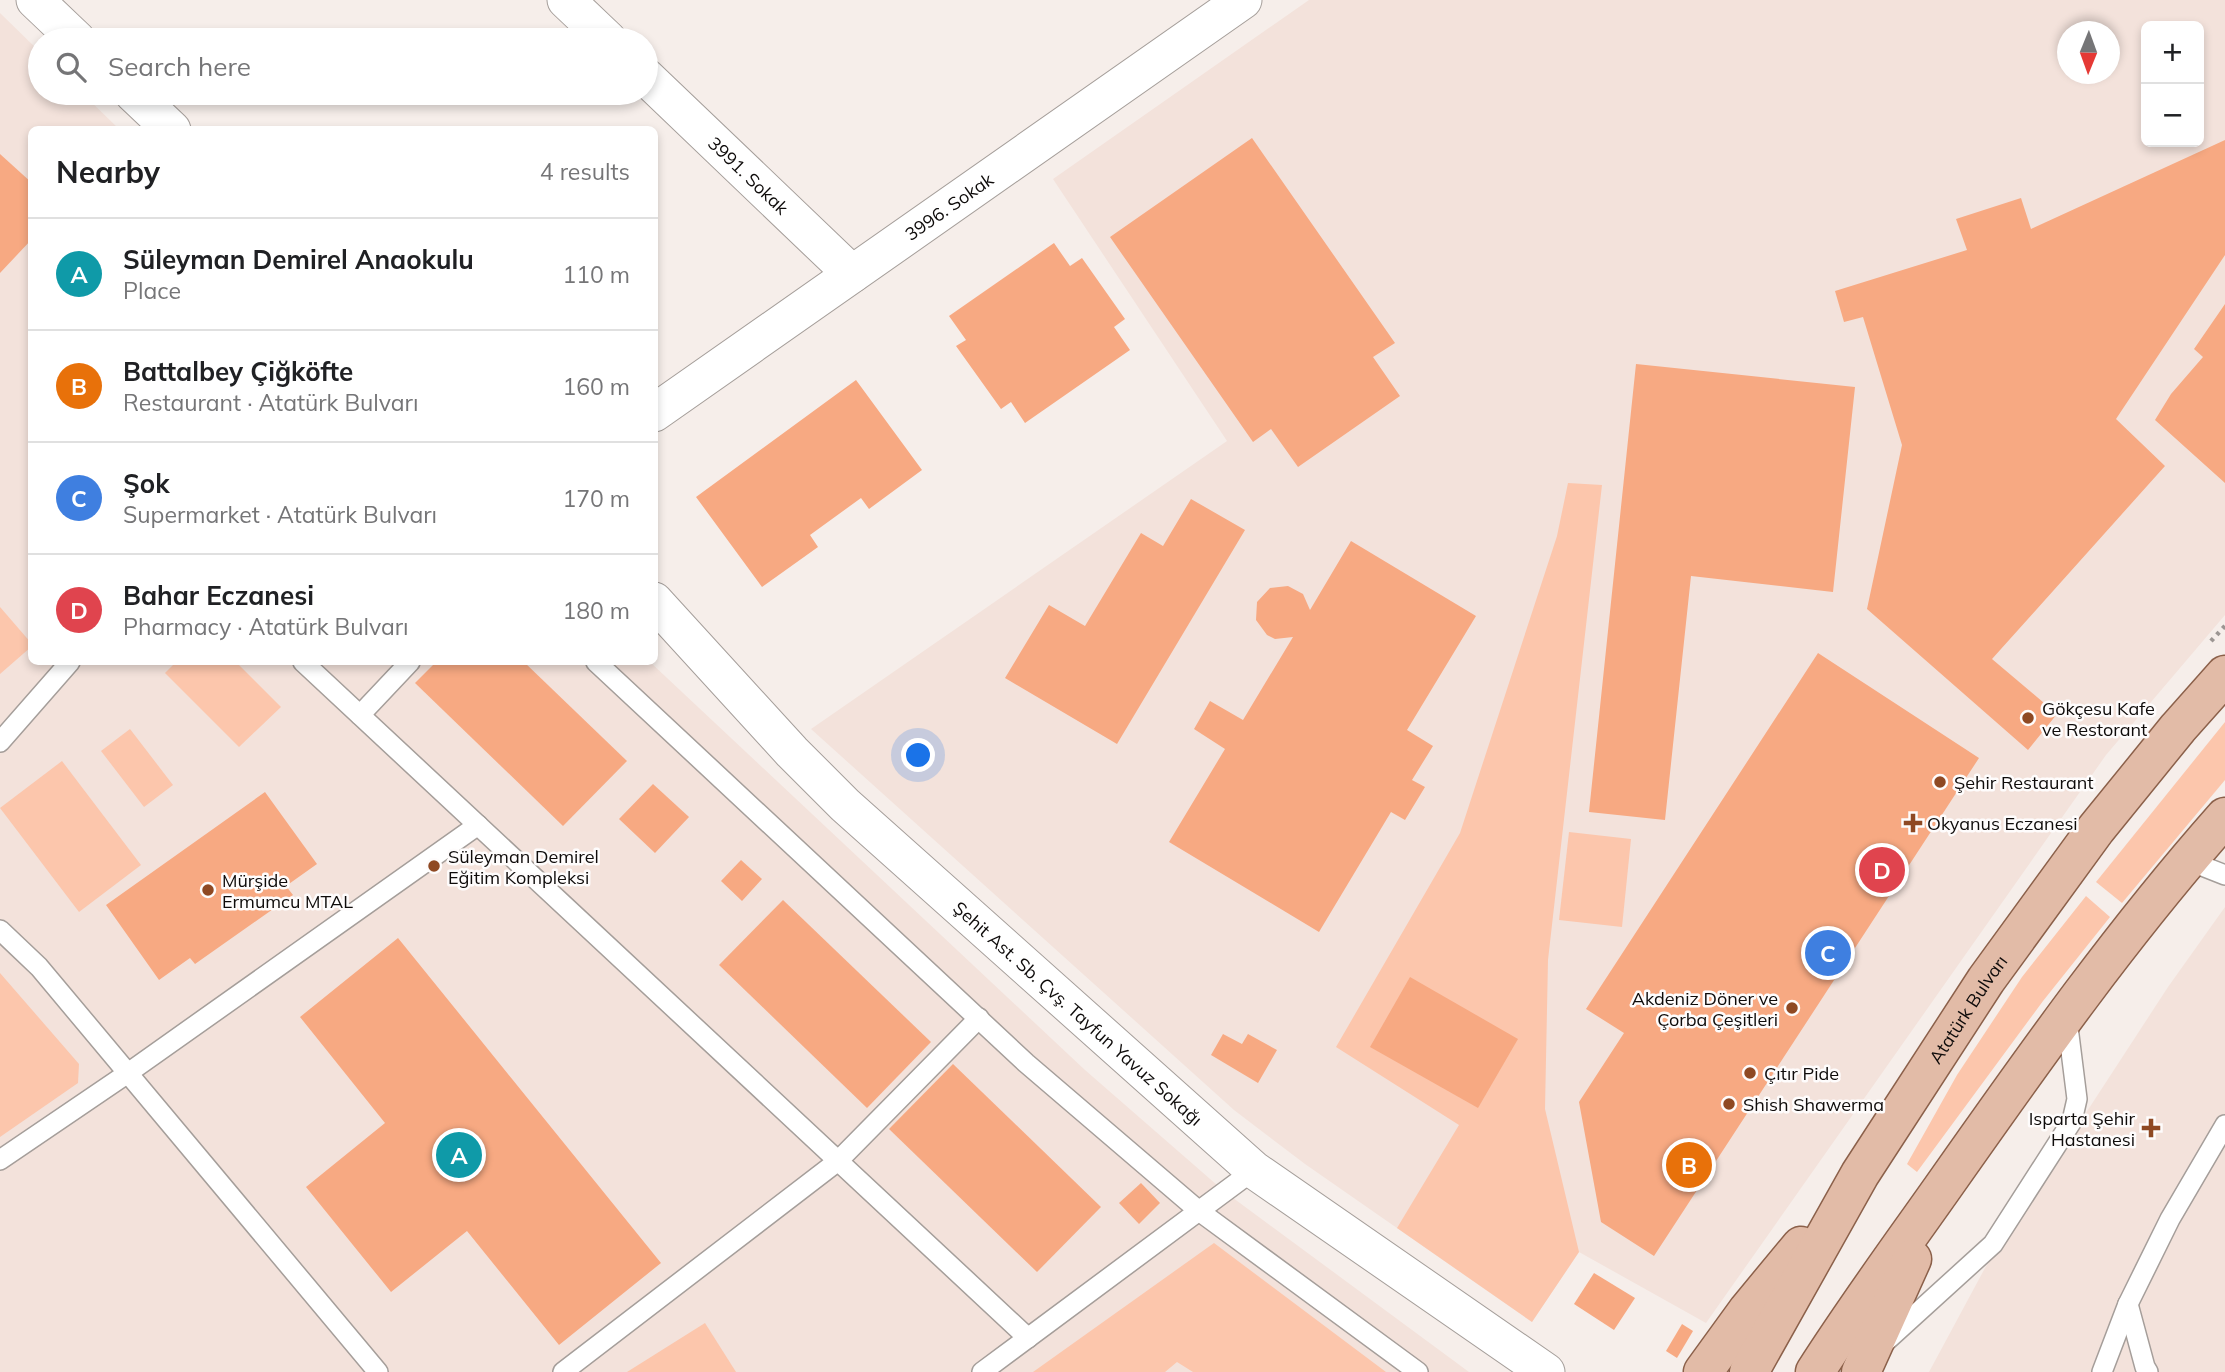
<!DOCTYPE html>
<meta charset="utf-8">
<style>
:root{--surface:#fff;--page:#f6f6f6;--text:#202124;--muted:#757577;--line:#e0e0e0;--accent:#8f4923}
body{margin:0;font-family:Mulish,sans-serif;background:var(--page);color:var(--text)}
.controls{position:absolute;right:21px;top:21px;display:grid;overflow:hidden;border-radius:10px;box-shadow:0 4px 10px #0003}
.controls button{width:63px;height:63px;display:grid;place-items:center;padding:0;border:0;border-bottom:2px solid var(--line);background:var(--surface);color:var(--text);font:35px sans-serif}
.compass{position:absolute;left:2057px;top:21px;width:63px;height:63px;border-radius:50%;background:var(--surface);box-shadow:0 4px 10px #0003;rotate:181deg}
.you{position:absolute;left:919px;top:756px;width:24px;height:24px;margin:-18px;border:5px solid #fff;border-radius:50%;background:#1a73e8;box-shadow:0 0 0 10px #1a73e833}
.badge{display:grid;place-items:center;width:46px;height:46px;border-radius:50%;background:var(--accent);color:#fff;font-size:23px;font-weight:700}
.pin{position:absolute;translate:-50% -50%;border:4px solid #fff;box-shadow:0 2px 7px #0006}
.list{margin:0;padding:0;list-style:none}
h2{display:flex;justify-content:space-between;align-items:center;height:91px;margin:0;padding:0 28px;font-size:30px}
h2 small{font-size:23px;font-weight:400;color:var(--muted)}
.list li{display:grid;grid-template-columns:46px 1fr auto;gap:21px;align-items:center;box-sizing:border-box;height:112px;padding:0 28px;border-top:2px solid var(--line)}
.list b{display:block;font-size:26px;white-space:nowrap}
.list p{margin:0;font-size:23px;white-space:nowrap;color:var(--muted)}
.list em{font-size:23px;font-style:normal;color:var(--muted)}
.icon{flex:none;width:38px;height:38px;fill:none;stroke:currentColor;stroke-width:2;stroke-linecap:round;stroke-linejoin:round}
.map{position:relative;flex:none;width:2225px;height:1372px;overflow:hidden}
.search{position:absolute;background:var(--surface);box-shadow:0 4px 10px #0003;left:28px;top:28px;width:630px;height:77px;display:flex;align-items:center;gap:18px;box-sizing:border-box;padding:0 24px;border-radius:38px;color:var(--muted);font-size:26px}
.panel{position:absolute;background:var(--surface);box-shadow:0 4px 10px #0003;left:28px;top:126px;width:630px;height:539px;border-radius:10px}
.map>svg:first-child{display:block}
</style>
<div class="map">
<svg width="2225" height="1372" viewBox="0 0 2225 1372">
<rect width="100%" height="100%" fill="#f6eeea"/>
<g fill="#f3e2db" fill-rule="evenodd">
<path d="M1309,0H2225V615L2106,755L1706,1323L1579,1252L1532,1322L1305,1164L1234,1110L811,729L1227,441L1053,179ZM2146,26H2199V142H2146ZM2068,32H2110V74H2068Z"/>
<path d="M0,13L40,52V93H82L119,129L32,130V662H650L1085,1070L1225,1192L1469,1372H0Z"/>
<path d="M2225,907V1372H1929L1985,1268L2168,987Z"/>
</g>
<g fill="#fcc6ac">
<path d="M1568,483L1602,485L1548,960L1545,1109L1579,1252L1532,1322L1397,1228L1459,1125L1336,1047L1460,833L1557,536Z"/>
<path d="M0,607L32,644L31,647L0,674Z"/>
<path d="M176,662H236L281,707L239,747L165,673Z"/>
<path d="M2225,722V780L2122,903L2096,882Z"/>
<path d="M130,729L173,785L144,807L101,751Z"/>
<path d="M62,761L141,865L79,912L0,808Z"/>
<path d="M1569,832L1631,839L1622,927L1559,920Z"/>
<path d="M2086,896L2110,917L2043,1001L1917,1172L1907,1164L1957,1075L2022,977Z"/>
<path d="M0,973L79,1064L78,1083L0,1137Z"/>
<path d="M1214,1243L1386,1372H1193L1177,1362L1165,1372H1033Z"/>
<path d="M705,1323L736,1372H627Z"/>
</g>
<g fill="#f7a982">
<path d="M1252,138L1395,343L1373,357L1400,396L1298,467L1271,429L1253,442L1110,237Z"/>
<path d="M2225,140V255L2116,419L2165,466L1992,659L2057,714L2028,750L1867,609L1902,445L1863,317L1844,322L1835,291L1967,250L1956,219L2021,198L2031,229Z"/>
<path d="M0,154L32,183V239L0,273Z"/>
<path d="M1054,243L1070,266L1082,258L1125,319L1114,327L1130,350L1025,423L1011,402L1001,409L956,346L966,340L949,316Z"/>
<path d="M2225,304V483L2155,420L2171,394L2203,357L2194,349Z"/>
<path d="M1636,364L1855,387L1833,592L1691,576L1665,820L1589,812Z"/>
<path d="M856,380L922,470L869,509L861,498L810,535L818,547L762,587L696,497Z"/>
<path d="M1191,499L1245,530L1117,744L1005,678L1049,605L1085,626L1141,533L1163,546Z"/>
<path d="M1351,541L1476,616L1407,730L1433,746L1412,780L1425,787L1405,820L1391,812L1319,932L1169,842L1225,749L1194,729L1210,701L1243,720L1293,637L1275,639L1267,635L1256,620L1257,602L1270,588L1288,586L1303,594L1310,610Z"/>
<path d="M1818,653L1979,758L1654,1256L1601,1222L1579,1102L1624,1033L1586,1009Z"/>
<path d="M436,662H524L627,761L563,826L415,683Z"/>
<path d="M653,784L689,817L655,853L619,819Z"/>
<path d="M265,792L317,864L286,886L293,895L195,964L190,958L159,980L106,905Z"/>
<path d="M741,860L762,879L742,901L721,881Z"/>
<path d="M783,900L931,1042L867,1108L719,965Z"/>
<path d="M398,938L661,1263L559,1345L467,1231L391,1292L306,1187L385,1123L300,1017Z"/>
<path d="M1410,977L1518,1039L1478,1108L1370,1047Z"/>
<path d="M1223,1034L1242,1044L1248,1034L1277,1050L1258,1083L1211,1055Z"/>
<path d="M953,1064L1101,1207L1037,1272L889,1129Z"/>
<path d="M1141,1183L1160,1203L1139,1224L1119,1203Z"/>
<path d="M1594,1273L1635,1298L1614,1330L1574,1304Z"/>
<path d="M1682,1324L1693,1331L1677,1358L1666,1351Z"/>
</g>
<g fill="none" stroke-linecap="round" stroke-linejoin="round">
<g stroke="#a59e9a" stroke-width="22">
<g id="service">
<path d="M303,662L1028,1338"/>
<path d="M596,662L1026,1063L1199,1211L1418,1372"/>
<path d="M360,715L410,662"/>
<path d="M0,742L70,662"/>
<path d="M2187,860L2225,875"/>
<path d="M0,930L39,967L378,1372"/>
<path d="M0,1160L128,1073L478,825"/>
<path d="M2128,1304L2145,1367L2148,1372"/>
<path d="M1884,1343L1993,1244L2072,1121L2077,1099L2067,1019"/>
<path d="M563,1372L838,1161L979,1018"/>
<path d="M982,1372L1254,1170"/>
<path d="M2102,1372L2128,1304L2170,1219L2225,1125"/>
</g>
</g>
<g stroke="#a59e9a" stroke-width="39">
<g id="minor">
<path d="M35,0L77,40"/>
<path d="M566,0L608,40"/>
<path id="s1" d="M646,77L852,274"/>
<path d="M133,93L172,130"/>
<path id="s2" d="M654,413L1243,0"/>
<path id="s3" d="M654,601L792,752L845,805L1254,1170L1546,1372"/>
</g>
</g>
<g stroke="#8b604a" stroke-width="41">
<g id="primary">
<path d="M1703,1372L1748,1310L1801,1246"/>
<path id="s4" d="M1749,1372L1860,1174L1986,980L2096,829L2178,728L2225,675"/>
<path d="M1815,1372C1857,1306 1903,1244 1948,1180C2036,1055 2123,932 2225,817"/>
<path d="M1861,1372L1912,1259"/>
</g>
</g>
<path stroke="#9c9693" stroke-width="4.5" stroke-dasharray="3.5 5" stroke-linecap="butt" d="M2211,641L2225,626"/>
<use href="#service" stroke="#fff" stroke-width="19"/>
<use href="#minor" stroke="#fff" stroke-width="37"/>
<use href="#primary" stroke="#e2bba7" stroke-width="38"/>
</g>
<g fill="#8f4923" stroke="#fefcfc" stroke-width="2.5">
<circle cx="2028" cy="718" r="7"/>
<circle cx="1940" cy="782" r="7"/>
<path d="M1909.5 812.5h7v7h7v7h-7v7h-7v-7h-7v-7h7z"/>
<circle cx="434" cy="866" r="7"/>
<circle cx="208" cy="890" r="7"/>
<circle cx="1792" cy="1008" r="7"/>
<circle cx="1750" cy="1073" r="7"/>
<circle cx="1729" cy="1104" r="7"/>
<path d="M2147.5 1117.5h7v7h7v7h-7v7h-7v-7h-7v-7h7z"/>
</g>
<g text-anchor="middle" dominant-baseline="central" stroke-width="5" stroke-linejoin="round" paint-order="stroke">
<g font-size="18" fill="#0e0b0a" stroke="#fefcfc">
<text stroke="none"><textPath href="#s1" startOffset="142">3991. Sokak</textPath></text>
<text stroke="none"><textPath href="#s2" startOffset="360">3996. Sokak</textPath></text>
<text stroke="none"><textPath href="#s4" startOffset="424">Atatürk Bulvarı</textPath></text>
<text stroke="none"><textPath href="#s3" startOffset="592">Şehit Ast. Sb. Çvş. Tayfun Yavuz Sokağı</textPath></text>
</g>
<g font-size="18" fill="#0e0b0a" stroke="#fefcfc" text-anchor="start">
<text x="2042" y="708">Gökçesu Kafe<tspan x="2042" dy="21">ve Restorant</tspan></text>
<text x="1954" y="782">Şehir Restaurant</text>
<text x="1927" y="823">Okyanus Eczanesi</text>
<text x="448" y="856">Süleyman Demirel<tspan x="448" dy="21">Eğitim Kompleksi</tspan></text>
<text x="222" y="880">Mürşide<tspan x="222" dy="21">Ermumcu MTAL</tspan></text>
<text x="1778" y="998" text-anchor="end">Akdeniz Döner ve<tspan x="1778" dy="21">Çorba Çeşitleri</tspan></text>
<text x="1764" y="1073">Çıtır Pide</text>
<text x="1743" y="1104">Shish Shawerma</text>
<text x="2135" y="1118" text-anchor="end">Isparta Şehir<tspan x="2135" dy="21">Hastanesi</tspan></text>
</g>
</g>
</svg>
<div class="controls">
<button>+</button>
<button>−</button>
</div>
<svg class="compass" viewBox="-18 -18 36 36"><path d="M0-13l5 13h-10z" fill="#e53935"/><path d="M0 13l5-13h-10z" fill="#757577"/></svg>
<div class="you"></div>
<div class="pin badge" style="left:459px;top:1155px;background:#0f9aa8">A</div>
<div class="pin badge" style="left:1689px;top:1165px;background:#e8710a">B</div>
<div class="pin badge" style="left:1828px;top:953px;background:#3f7fe0">C</div>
<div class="pin badge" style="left:1882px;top:870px;background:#e0444e">D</div>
<div class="search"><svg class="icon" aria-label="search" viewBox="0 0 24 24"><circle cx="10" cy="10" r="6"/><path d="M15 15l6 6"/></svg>Search here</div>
<section class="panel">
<h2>Nearby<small>4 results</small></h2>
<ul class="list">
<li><span class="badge" style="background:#0f9aa8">A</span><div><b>Süleyman Demirel Anaokulu</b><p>Place</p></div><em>110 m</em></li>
<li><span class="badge" style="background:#e8710a">B</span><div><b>Battalbey Çiğköfte</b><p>Restaurant · Atatürk Bulvarı</p></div><em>160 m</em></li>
<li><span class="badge" style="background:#3f7fe0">C</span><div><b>Şok</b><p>Supermarket · Atatürk Bulvarı</p></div><em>170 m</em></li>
<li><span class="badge" style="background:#e0444e">D</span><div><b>Bahar Eczanesi</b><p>Pharmacy · Atatürk Bulvarı</p></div><em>180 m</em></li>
</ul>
</section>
</div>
